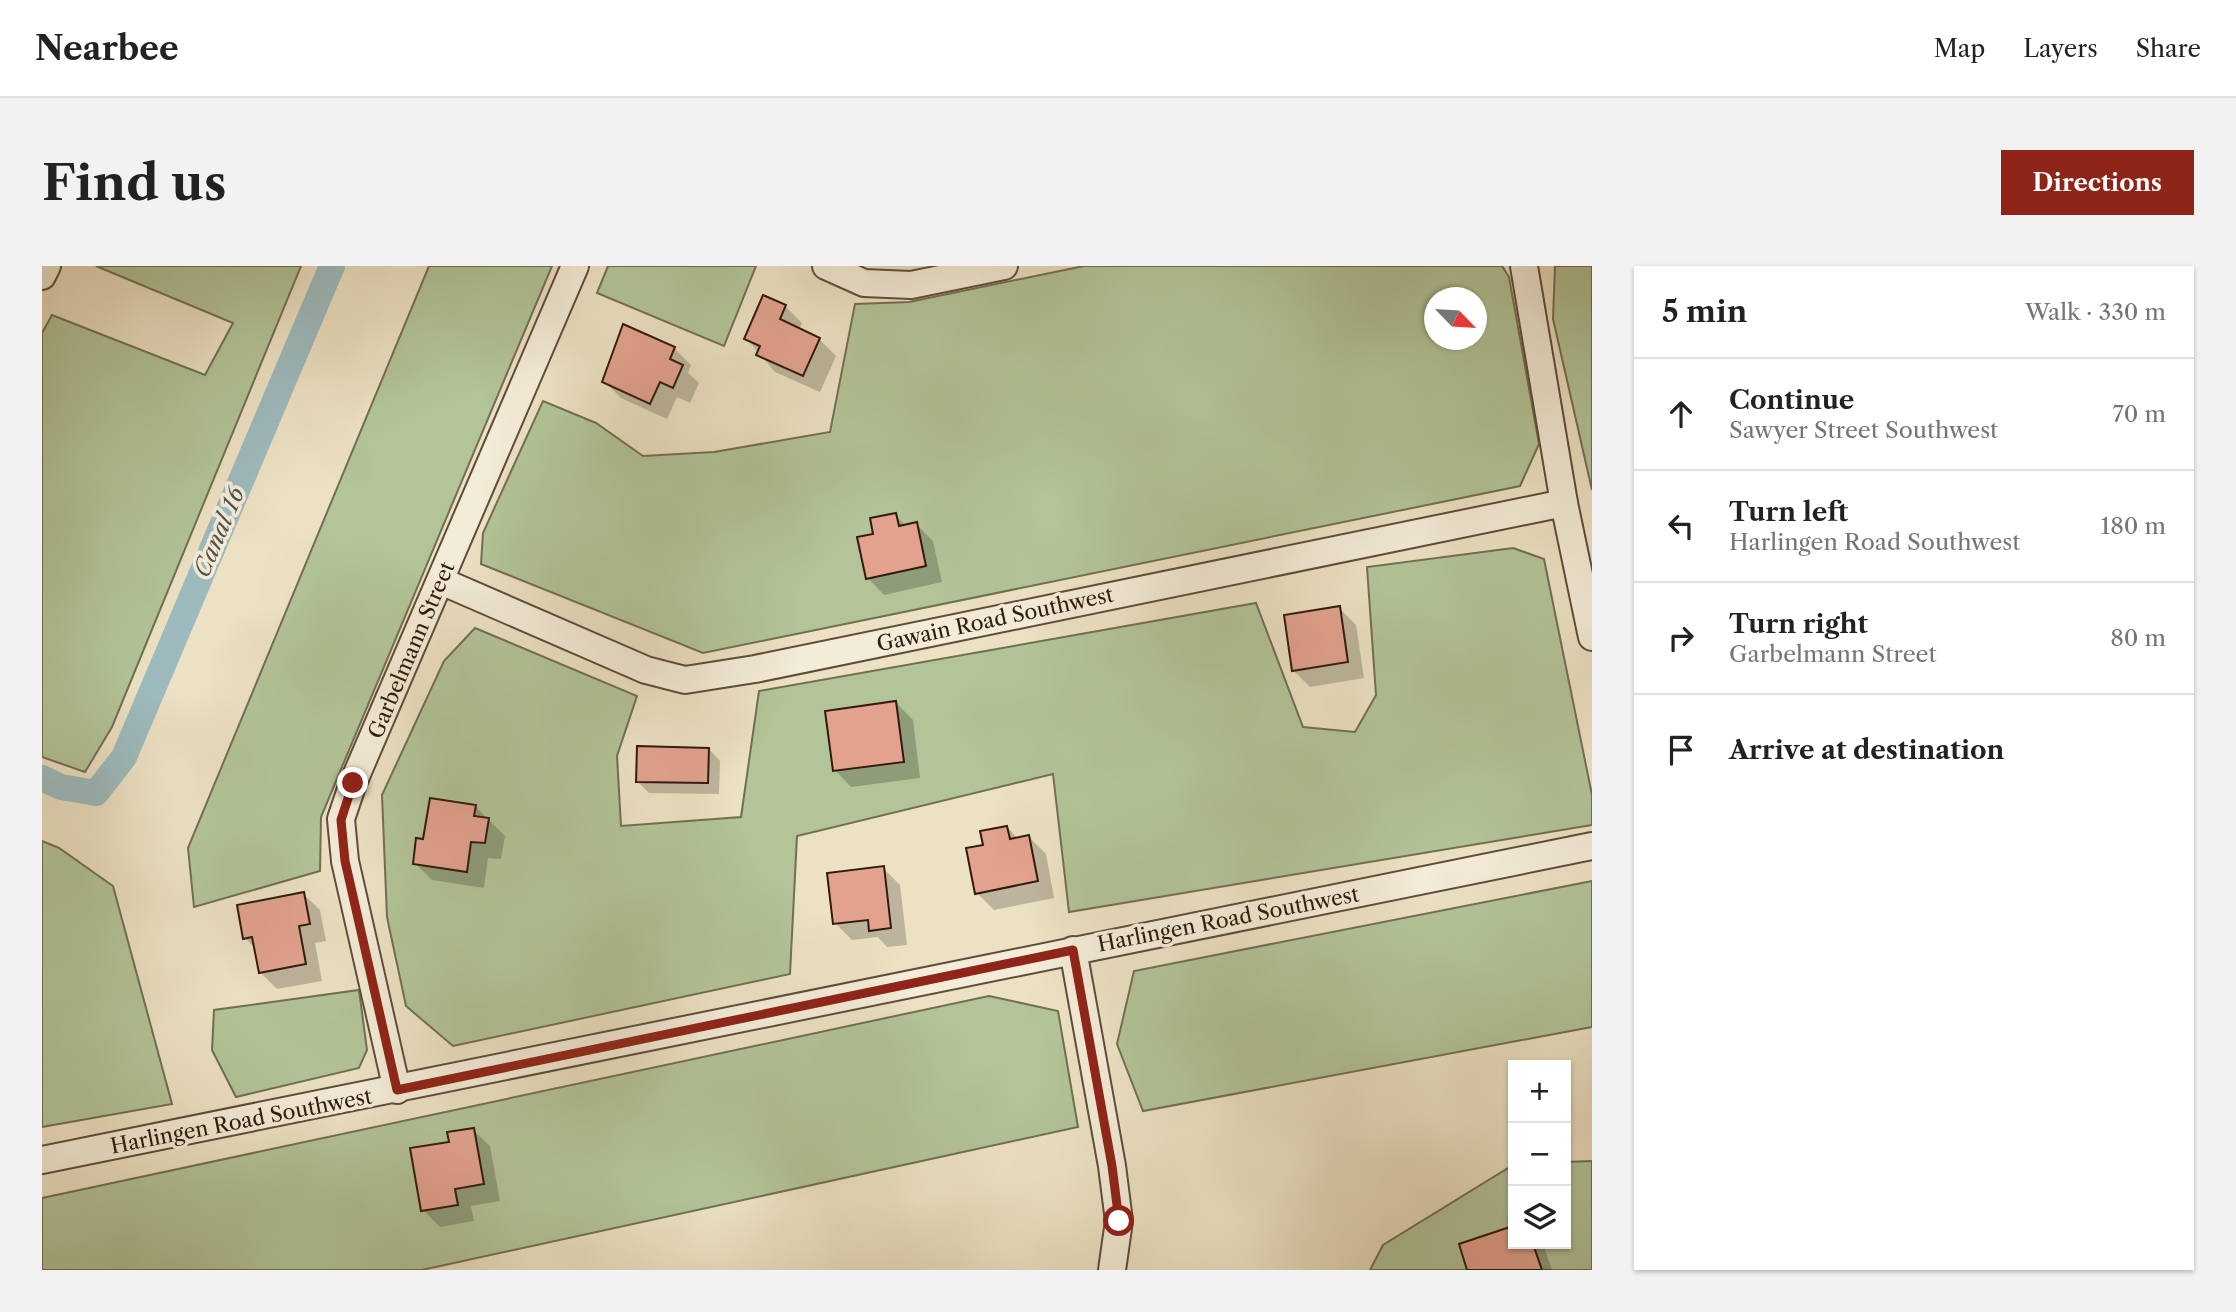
<!DOCTYPE html>
<meta charset="utf-8">
<style>
:root{--surface:#fff;--page:#f2f2f2;--text:#222;--muted:#767676;--line:#e0e0e0;--accent:#8f2418}
body{margin:0;font-family:"Libre Caslon Text",serif;background:var(--page);color:var(--text)}
.controls{position:absolute;right:21px;bottom:21px;display:grid;overflow:hidden;border-radius:0px;box-shadow:0 2px 5px #0004}
.controls button{width:63px;height:63px;display:grid;place-items:center;padding:0;border:0;border-bottom:2px solid var(--line);background:var(--surface);color:var(--text);font:35px sans-serif}
.compass{position:absolute;left:1382px;top:21px;width:63px;height:63px;border-radius:50%;background:var(--surface);box-shadow:0 2px 5px #0004;rotate:115deg}
.stop{position:absolute;width:21px;height:21px;margin:-16px;border:5px solid #8f2418;border-radius:50%;background:#fff}
.stop.end{background:#8f2418;border-color:#fff;box-shadow:0 2px 7px #0008}
.list{margin:0;padding:0;list-style:none}
h2{display:flex;justify-content:space-between;align-items:center;height:91px;margin:0;padding:0 28px;font-size:30px}
h2 small{font-size:23px;font-weight:400;color:var(--muted)}
.list li{display:grid;grid-template-columns:46px 1fr auto;gap:21px;align-items:center;box-sizing:border-box;height:112px;padding:0 28px;border-top:2px solid var(--line)}
.list b{display:block;font-size:26px;white-space:nowrap}
.list p{margin:0;font-size:23px;white-space:nowrap;color:var(--muted)}
.list em{font-size:23px;font-style:normal;color:var(--muted)}
.icon{flex:none;width:38px;height:38px;fill:none;stroke:currentColor;stroke-width:2;stroke-linecap:round;stroke-linejoin:round}
.map{position:relative;flex:none;width:1550px;height:1004px;overflow:hidden;border-radius:0px}
header{display:flex;align-items:center;gap:42px;box-sizing:border-box;height:98px;padding:0 35px;background:var(--surface);border-bottom:2px solid var(--line)}
header strong{font-size:33px}
nav{display:flex;gap:38px;margin-inline-start:auto;font-size:24px}
.intro{display:flex;align-items:center;justify-content:space-between;box-sizing:border-box;height:168px;padding:0 42px}
h1{margin:0;font-size:49px}
.button{padding:18px 32px;border-radius:0px;background:var(--accent);color:#fff;font-size:24px;font-weight:700}
main{display:flex;gap:42px;padding:0 42px}
aside{flex:1;background:var(--surface);border-radius:0px;box-shadow:0 2px 5px #0004}
.map>svg:first-child{display:block}
</style>
<header>
<strong>Nearbee</strong>
<nav><a>Map</a><a>Layers</a><a>Share</a></nav>
</header>
<div class="intro"><h1>Find us</h1><a class="button">Directions</a></div>
<main>
<div class="map">
<svg width="1550" height="1004" viewBox="0 0 1550 1004">
<rect width="100%" height="100%" fill="#ece1c3"/>
<filter id="stains"><feTurbulence type="fractalNoise" baseFrequency=".00286" numOctaves="4"/><feColorMatrix values="0 0 0 0 .2 0 0 0 0 .09 0 0 0 0 .02 0 0 0 .5 -.17"/></filter>
<radialGradient id="worn" r=".72"><stop offset=".6" stop-color="#630" stop-opacity="0"/><stop offset="1" stop-color="#630" stop-opacity=".3"/></radialGradient>
<g fill="#b2c498" stroke="#726f53" stroke-width="2" fill-rule="evenodd">
<path d="M54,0H259L70,461L43,506L0,491V67L10,49L163,109L191,57Z"/>
<path d="M387,0H510L279,551L278,605L152,641L146,582Z"/>
<path d="M566,0H714L682,80L555,27Z"/>
<path d="M1042,0H1460L1467,11L1497,178L1478,220L661,387L439,298L441,267L501,135L554,157L601,190L672,186L788,166L813,38L867,36ZM1392,32H1434V74H1392Z"/>
<path d="M1513,0H1550V224L1511,53Z"/>
<path d="M1471,282L1502,293L1550,529V559L1027,646L1011,508L755,570L748,708L411,780L364,740L345,651L340,529L402,395L433,362L595,430L575,490L579,560L699,551L717,425L1214,337L1261,461L1313,466L1334,429L1325,301Z"/>
<path d="M0,575L17,582L71,620L130,838L0,861Z"/>
<path d="M1550,615V761L1101,845L1075,778L1092,705Z"/>
<path d="M317,724L325,784L317,802L194,831L170,784L172,744Z"/>
<path d="M947,730L1016,745L1036,861L380,1004H0V932Z"/>
<path d="M1550,895V1004H1328L1341,979L1471,899V978H1524V896Z"/>
</g>
<g fill="#0003">
<path d="M743,40L760,57L757,64L777,73L794,90L778,126L733,106L704,72Z"/>
<path d="M632,82L649,99L646,107L657,117L648,137L635,131L625,153L579,132L562,115Z"/>
<path d="M853,249L864,260L874,258L891,275L900,316L842,329L826,312L833,269Z"/>
<path d="M1297,342L1314,359L1322,412L1268,421L1251,404Z"/>
<path d="M854,437L871,454L878,512L809,521L793,504Z"/>
<path d="M667,483L678,495L677,528L607,527L595,515Z"/>
<path d="M433,540L463,570L459,593L446,592L442,622L390,614L373,597L383,575Z"/>
<path d="M965,561L976,573L987,571L1004,588L1012,632L952,644L935,627L943,580Z"/>
<path d="M841,602L858,619L865,679L845,681L836,671L810,674L793,657Z"/>
<path d="M261,628L278,644L284,675L273,677L280,715L235,723L218,706L214,683L203,672Z"/>
<path d="M431,864L448,880L458,935L429,940L432,955L398,961L381,944Z"/>
<path d="M1471,961V978H1501L1510,1004H1427L1419,979Z"/>
</g>
<g fill="none" stroke-linecap="round" stroke-linejoin="round">
<path stroke="#9dbbbe" stroke-width="26" d="M0,512L19,521L54,527L82,491L290,0"/>
</g>
<g fill="#e2a28e" stroke="#311a0e" stroke-width="2">
<path d="M721,29L744,39L738,53L778,72L761,110L714,89L718,80L702,73Z"/>
<path d="M581,58L633,81L628,93L641,99L631,122L618,116L608,138L560,116Z"/>
<path d="M854,247L857,260L875,256L884,300L824,313L815,271L831,268L828,252Z"/>
<path d="M1298,340L1306,396L1250,405L1242,349Z"/>
<path d="M854,435L862,496L791,505L783,445Z"/>
<path d="M595,480L667,482L666,517L594,516Z"/>
<path d="M388,532L434,539L432,550L447,552L443,577L429,576L425,606L371,598L374,572L381,573Z"/>
<path d="M965,560L968,573L987,569L996,615L933,628L924,582L941,579L938,565Z"/>
<path d="M842,600L849,662L827,665L826,654L791,658L785,607Z"/>
<path d="M262,626L268,658L257,660L264,698L217,707L210,671L201,673L195,639Z"/>
<path d="M432,862L442,918L413,923L416,939L379,945L368,882L407,876L405,866Z"/>
<path d="M1471,960V978H1491L1500,1004H1425L1417,978Z"/>
</g>
<g fill="none" stroke-linecap="round" stroke-linejoin="round">
<g stroke="#604c3b" stroke-width="30">
<g id="minor">
<path d="M784,0L822,17L869,19L962,0"/>
<path d="M1482,0L1522,237L1550,371"/>
<path d="M0,10L5,0"/>
<path d="M399,315L604,404L643,414L713,403L1522,237"/>
<path d="M1031,684L1070,900L1077,955L1070,1004"/>
<path d="M355,824L303,595L299,553L311,517L533,0"/>
<path d="M0,894L1550,580"/>
</g>
</g>
<use href="#minor" stroke="#f3ecd8" stroke-width="26"/>
</g>
<g fill="none" stroke-linecap="round" stroke-linejoin="round">
<path stroke="#8f2418" stroke-width="9" d="M311,517L299,554L303,595L355,824L1031,684L1070,900L1077,955"/>
</g>
<g text-anchor="middle" dominant-baseline="central" stroke-width="7" stroke-linejoin="round" paint-order="stroke">
<g font-size="21" fill="#311a0e" stroke="#f3ecd8">
<text transform="translate(953 353) rotate(-12)">Gawain Road Southwest</text>
<text transform="translate(369 384) rotate(-67)">Garbelmann Street</text>
<text transform="translate(1186 653) rotate(-11)">Harlingen Road Southwest</text>
<text transform="translate(199 855) rotate(-11)">Harlingen Road Southwest</text>
</g>
<g font-size="23" font-style="italic" fill="#57524c" stroke="#f3ecd8">
<text transform="translate(177 266) rotate(-67)">Canal 16</text>
</g>
</g>
<rect width="100%" height="100%" filter="url(#stains)"/>
<rect width="100%" height="100%" fill="url(#worn)"/>
</svg>
<div class="controls">
<button>+</button>
<button>−</button>
<button><svg class="icon" aria-label="layers" viewBox="0 0 24 24"><path d="M12 4l9 5-9 5-9-5zM3 14l9 5 9-5"/></svg></button>
</div>
<svg class="compass" viewBox="-18 -18 36 36"><path d="M0-13l5 13h-10z" fill="#e53935"/><path d="M0 13l5-13h-10z" fill="#767676"/></svg>
<div class="stop" style="left:1077px;top:955px"></div>
<div class="stop end" style="left:311px;top:517px"></div>
</div>
<aside>
<h2>5 min<small>Walk · 330 m</small></h2>
<ul class="list">
<li><svg class="icon" aria-label="ahead" viewBox="0 0 24 24"><path d="M12 20V5M6 11l6-6 6 6"/></svg><div><b>Continue</b><p>Sawyer Street Southwest</p></div><em>70 m</em></li>
<li><svg class="icon" aria-label="left" viewBox="0 0 24 24"><path d="M17 20v-9H6M10 6l-5 5 5 5"/></svg><div><b>Turn left</b><p>Harlingen Road Southwest</p></div><em>180 m</em></li>
<li><svg class="icon" aria-label="right" viewBox="0 0 24 24"><path d="M7 20v-9h11M14 6l5 5-5 5"/></svg><div><b>Turn right</b><p>Garbelmann Street</p></div><em>80 m</em></li>
<li><svg class="icon" aria-label="arrive" viewBox="0 0 24 24"><path d="M6 21V4h12l-3 4 3 4H6"/></svg><div><b>Arrive at destination</b></div></li>
</ul>
</aside>
</main>
